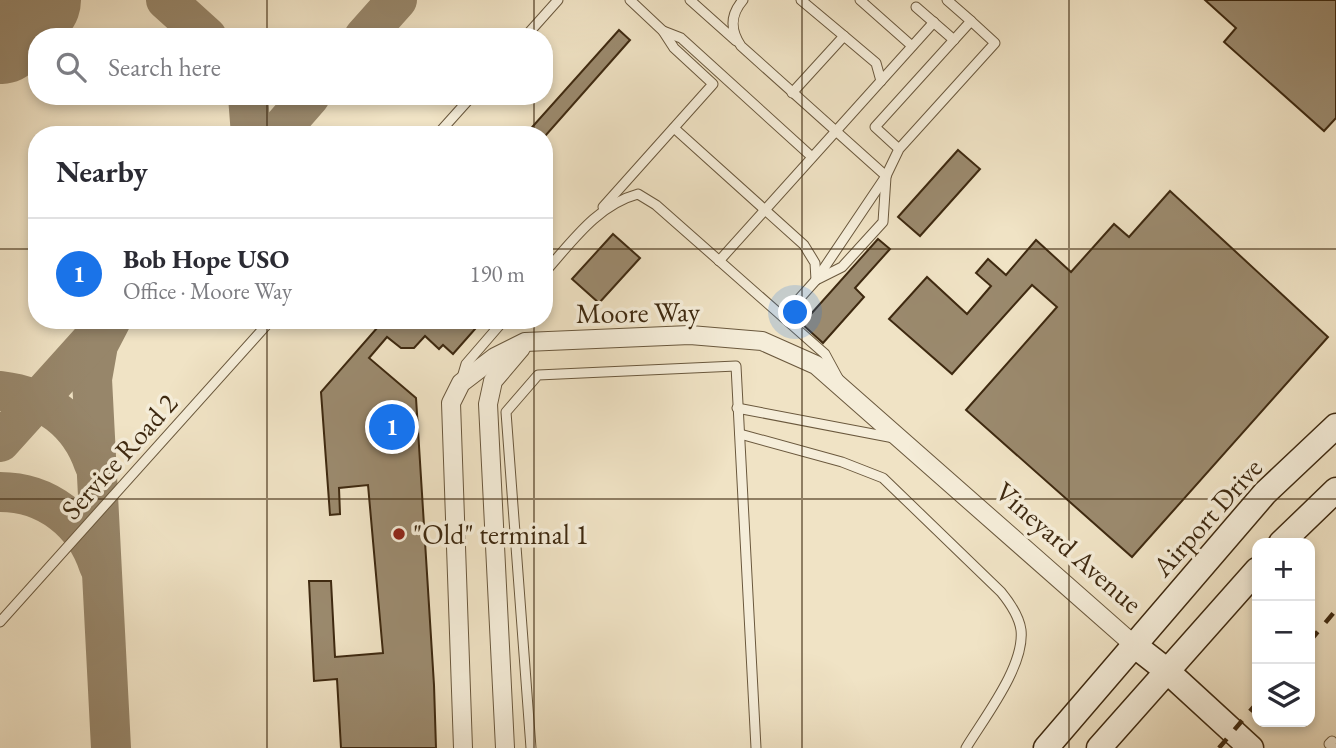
<!DOCTYPE html>
<meta charset="utf-8">
<style>
:root{--surface:#fff;--page:#f2f2f3;--text:#2b2b33;--muted:#7c7c81;--line:#e1e1e2;--accent:#1a73e8}
body{margin:0;font-family:"EB Garamond",serif;background:var(--page);color:var(--text)}
.controls{position:absolute;right:21px;bottom:21px;display:grid;overflow:hidden;border-radius:14px;box-shadow:0 4px 10px #0003}
.controls button{width:63px;height:63px;display:grid;place-items:center;padding:0;border:0;border-bottom:2px solid var(--line);background:var(--surface);color:var(--text);font:35px sans-serif}
.you{position:absolute;left:796px;top:313px;width:24px;height:24px;margin:-18px;border:5px solid #fff;border-radius:50%;background:#1a73e8;box-shadow:0 0 0 10px #1a73e833}
.badge{display:grid;place-items:center;width:46px;height:46px;border-radius:50%;background:var(--accent);color:#fff;font-size:23px;font-weight:700}
.pin{position:absolute;translate:-50% -50%;border:4px solid #fff;box-shadow:0 2px 7px #0006}
.list{margin:0;padding:0;list-style:none}
h2{display:flex;justify-content:space-between;align-items:center;height:91px;margin:0;padding:0 28px;font-size:30px}
h2 small{font-size:23px;font-weight:400;color:var(--muted)}
.list li{display:grid;grid-template-columns:46px 1fr auto;gap:21px;align-items:center;box-sizing:border-box;height:112px;padding:0 28px;border-top:2px solid var(--line)}
.list b{display:block;font-size:26px;white-space:nowrap}
.list p{margin:0;font-size:23px;white-space:nowrap;color:var(--muted)}
.list em{font-size:23px;font-style:normal;color:var(--muted)}
.icon{flex:none;width:38px;height:38px;fill:none;stroke:currentColor;stroke-width:2;stroke-linecap:round;stroke-linejoin:round}
.map{position:relative;flex:none;width:1336px;height:748px;overflow:hidden}
.search{position:absolute;background:var(--surface);box-shadow:0 4px 10px #0003;left:28px;top:28px;width:525px;height:77px;display:flex;align-items:center;gap:18px;box-sizing:border-box;padding:0 24px;border-radius:28px;color:var(--muted);font-size:26px}
.panel{position:absolute;background:var(--surface);box-shadow:0 4px 10px #0003;left:28px;top:126px;width:525px;height:203px;border-radius:28px}
.map>svg:first-child{display:block}
</style>
<div class="map">
<svg width="1336" height="748" viewBox="0 0 1336 748">
<rect width="100%" height="100%" fill="#f0e3c5"/>
<filter id="stains"><feTurbulence type="fractalNoise" baseFrequency=".00286" numOctaves="4"/><feColorMatrix values="0 0 0 0 .2 0 0 0 0 .09 0 0 0 0 .02 0 0 0 .5 -.17"/></filter>
<radialGradient id="worn" r=".72"><stop offset=".6" stop-color="#630" stop-opacity="0"/><stop offset="1" stop-color="#630" stop-opacity=".3"/></radialGradient>
<g fill="none" stroke-linecap="round" stroke-linejoin="round">
<g stroke="#97866a" stroke-width="40">
<path d="M166,0L207,37"/>
<path d="M17,14L35,0"/>
<path d="M364,37L397,0"/>
<path d="M248,96L251,135"/>
<path d="M276,135L310,96"/>
<path d="M111,320L98,345L92,379L111,748"/>
<path d="M1,391C45,396 80,422 94,464"/>
<path d="M0,442L101,330"/>
<path d="M0,492C47,492 85,522 99,566"/>
</g>
<path stroke="#97866a" stroke-width="102" d="M0,33L30,0"/>
</g>
<g fill="#9b8a6e" stroke="#3e2910" stroke-width="2">
<path d="M1205,0H1336V118L1324,131L1224,42L1236,28Z"/>
<path d="M619,30L630,40L546,135H525Z"/>
<path d="M958,150L980,169L920,236L898,217Z"/>
<path d="M1170,191L1328,337L1132,557L966,410L1057,307L1032,285L952,374L889,319L927,277L967,314L991,286L976,273L988,259L1006,275L1036,240L1071,272L1114,224L1129,237Z"/>
<path d="M613,234L640,258L599,303L572,279Z"/>
<path d="M878,239L890,249L855,288L864,297L823,343L802,324Z"/>
<path d="M384,320H483L453,354L443,345L439,349L425,336L414,348H401L387,337L369,358L416,398L434,685L436,748H341L337,679L314,681L309,581H331L335,657L383,653L368,485L339,488L340,514L330,515L321,392Z"/>
</g>
<g fill="none" stroke-linecap="round" stroke-linejoin="round">
<g stroke="#6a583d" stroke-width="11">
<g id="service">
<path d="M690,0L736,41"/>
<path d="M743,0C730,15 730,30 741,46L886,176"/>
<path d="M801,0L844,36"/>
<path d="M860,0L912,46"/>
<path d="M947,0L971,21"/>
<path d="M916,7L954,40"/>
<path d="M663,31L681,38L812,157"/>
<path d="M525,37L558,0"/>
<path d="M792,93L844,36L876,63L881,81"/>
<path d="M674,128L804,245L815,263L816,280"/>
<path d="M437,135L472,96"/>
<path d="M603,207L713,84L674,48L663,31L630,0"/>
<path d="M719,261L934,22"/>
<path d="M544,273C571,243 597,205 638,194L656,205L825,354L838,378"/>
<path d="M818,279L842,267L883,222L886,177"/>
<path d="M783,317L816,280L886,176L899,149L995,43L971,21L875,127L899,149"/>
<path d="M461,381L466,364L504,320"/>
<path d="M737,408L894,438"/>
<path d="M740,434L842,462L883,478L1001,592C1010,603 1019,616 1021,630C1025,666 984,718 966,748"/>
<path d="M0,622L271,320"/>
<path d="M1332,741L1329,744L1334,748"/>
<path d="M531,748L506,412L538,375L736,366L756,748"/>
</g>
</g>
<g stroke="#6a583d" stroke-width="20">
<g id="minor">
<path d="M463,748L451,403L461,383L495,357L525,342L690,335L762,341L816,365L1134,645"/>
<path d="M505,748L488,404L493,381L521,348"/>
</g>
</g>
<g stroke="#3e2910" stroke-width="27">
<g id="secondary">
<path d="M1281,543L1336,490"/>
<path d="M1134,645L1166,670L1251,748"/>
<path d="M1046,748L1265,493L1336,426"/>
<path d="M1099,748L1257,570"/>
</g>
</g>
<use href="#service" stroke="#f5edd9" stroke-width="9"/>
<use href="#minor" stroke="#f5edd9" stroke-width="18"/>
<use href="#secondary" stroke="#f5edd9" stroke-width="24"/>
<g stroke="#3e2910" stroke-width="4.5" stroke-dasharray="12 12" stroke-linecap="butt">
<path d="M1310,641L1336,610"/>
<path d="M1219,748L1257,703"/>
</g>
</g>
<path fill="none" stroke="#3e2910" stroke-width="2" stroke-opacity="0.55" d="M267,0V37M534,0V37M802,0V748M1069,0V748M267,96V135M534,96V135M0,249H37M544,249H1336M267,320V748M534,320V748M0,499H1336"/>
<circle fill="#8f2418" stroke="#f5edd9" stroke-width="2.5" cx="399" cy="534" r="7"/>
<g text-anchor="middle" dominant-baseline="central" stroke-width="7" stroke-linejoin="round" paint-order="stroke">
<g font-size="28" fill="#3e2910" stroke="#f5edd9">
<text transform="translate(638 312) rotate(-1)">Moore Way</text>
<text transform="translate(119 456) rotate(-48)">Service Road 2</text>
<text transform="translate(1207 517) rotate(-48)">Airport Drive</text>
<text transform="translate(1069 547) rotate(41)">Vineyard Avenue</text>
</g>
<g font-size="28" fill="#3e2910" stroke="#f5edd9" text-anchor="start">
<text x="413" y="534">"Old" terminal 1</text>
</g>
</g>
<rect width="100%" height="100%" filter="url(#stains)"/>
<rect width="100%" height="100%" fill="url(#worn)"/>
</svg>
<div class="controls">
<button>+</button>
<button>−</button>
<button><svg class="icon" aria-label="layers" viewBox="0 0 24 24"><path d="M12 4l9 5-9 5-9-5zM3 14l9 5 9-5"/></svg></button>
</div>
<div class="you"></div>
<div class="pin badge" style="left:392px;top:427px">1</div>
<div class="search"><svg class="icon" aria-label="search" viewBox="0 0 24 24"><circle cx="10" cy="10" r="6"/><path d="M15 15l6 6"/></svg>Search here</div>
<section class="panel">
<h2>Nearby<small></small></h2>
<ul class="list">
<li><span class="badge">1</span><div><b>Bob Hope USO</b><p>Office · Moore Way</p></div><em>190 m</em></li>
</ul>
</section>
</div>
